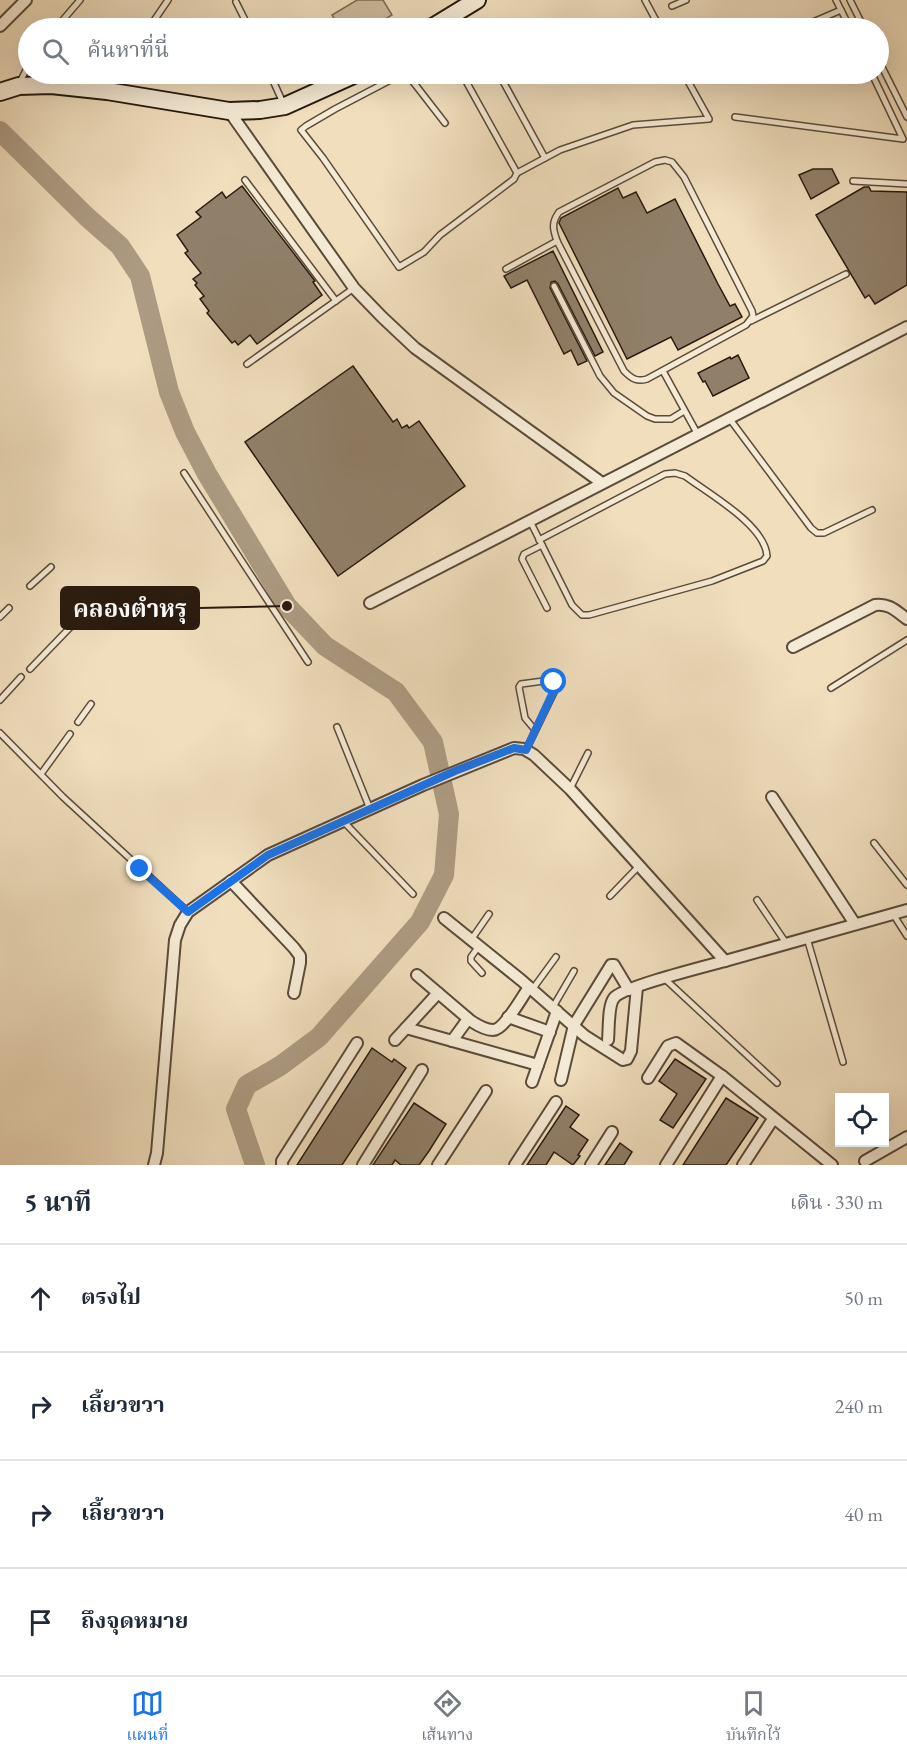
<!DOCTYPE html>
<html lang="th">
<meta charset="utf-8">
<style>
:root{--surface:#fff;--page:#f6f6f7;--text:#1f2937;--muted:#747a83;--line:#e0e1e3;--accent:#1a73e8}
body{margin:0;font-family:"EB Garamond","Noto Serif Thai",serif;background:var(--page);color:var(--text)}
.controls{position:absolute;right:18px;bottom:18px;display:grid;overflow:hidden;border-radius:0px;box-shadow:0 6px 24px #0002}
.controls button{width:54px;height:54px;display:grid;place-items:center;padding:0;border:0;border-bottom:2px solid var(--line);background:var(--surface);color:var(--text);font:30px sans-serif}
.stop{position:absolute;width:18px;height:18px;margin:-14px;border:4px solid #1a73e8;border-radius:50%;background:#fff}
.stop.end{background:#1a73e8;border-color:#fff;box-shadow:0 2px 6px #0008}
.list{margin:0;padding:0;list-style:none}
h2{display:flex;justify-content:space-between;align-items:center;height:78px;margin:0;padding:0 24px;font-size:26px}
h2 small{font-size:20px;font-weight:400;color:var(--muted)}
.list li{display:grid;grid-template-columns:39px 1fr auto;gap:18px;align-items:center;box-sizing:border-box;height:108px;padding:0 24px;border-top:2px solid var(--line)}
.list b{display:block;font-size:22px;white-space:nowrap}
.list em{font-size:20px;font-style:normal;color:var(--muted)}
.icon{flex:none;width:33px;height:33px;fill:none;stroke:currentColor;stroke-width:2;stroke-linecap:round;stroke-linejoin:round}
.map{position:relative;flex:none;width:907px;height:1165px;overflow:hidden}
.search{position:absolute;background:var(--surface);box-shadow:0 6px 24px #0002;left:18px;right:18px;top:18px;height:66px;display:flex;align-items:center;gap:15px;box-sizing:border-box;padding:0 21px;border-radius:33px;color:var(--muted);font-size:22px}
.sheet{height:510px;background:var(--surface)}
nav{display:flex;justify-content:space-around;align-items:center;box-sizing:border-box;height:84px;border-top:2px solid var(--line);background:var(--surface);font-size:16px;color:var(--muted)}
nav a{display:grid;justify-items:center;gap:3px}
nav .on{color:var(--accent)}
.map>svg:first-child{display:block}
</style>
<div class="map">
<svg width="907" height="1165" viewBox="0 0 907 1165">
<rect width="100%" height="100%" fill="#f0debd"/>
<filter id="stains"><feTurbulence type="fractalNoise" baseFrequency=".00333" numOctaves="4"/><feColorMatrix values="0 0 0 0 .2 0 0 0 0 .09 0 0 0 0 .02 0 0 0 .5 -.17"/></filter>
<radialGradient id="worn" r=".72"><stop offset=".6" stop-color="#630" stop-opacity="0"/><stop offset="1" stop-color="#630" stop-opacity=".3"/></radialGradient>
<path fill="#cebd9f" stroke="#7b6c56" stroke-width="1.5" d="M357,0H383L392,15L370,28H340L332,15Z"/>
<g fill="none" stroke-linecap="round" stroke-linejoin="round">
<path stroke="#ac9b82" stroke-width="20" d="M0,131L87,217L120,246L140,276L169,392L185,432L207,474L287,606L325,646L396,692L433,742L449,814L444,875L420,922L319,1037L280,1066L247,1085L236,1109L255,1165"/>
</g>
<g fill="#908069" stroke="#281a0e" stroke-width="1.5">
<path d="M813,169H832L839,183L811,199L799,175Z"/>
<path d="M242,186L315,281L313,282L322,295L257,344L250,335L238,345L235,341L232,343L207,313L209,311L200,299L204,296L195,285L197,283L193,279L201,273L185,253L188,251L177,235L201,217L196,212L222,192L226,198Z"/>
<path d="M864,187H869L871,191L907,192V285L875,304L869,295L865,298L816,215Z"/>
<path d="M618,188L623,198L636,192L647,213L675,199L718,284L730,306L735,304L742,317L678,350L671,337L627,359L559,223L561,218Z"/>
<path d="M553,251L603,352L595,356L558,284L555,281L551,282L550,288L587,361L578,365L571,350L564,354L527,280L511,288L504,276Z"/>
<path d="M738,355L749,378L713,396L705,381L703,382L698,373L730,357L731,359Z"/>
<path d="M353,366L393,422L397,419L402,428L407,425L409,428L419,421L465,486L338,576L245,442Z"/>
<path d="M372,1048L392,1062L394,1059L406,1068L342,1165H297Z"/>
<path d="M675,1059L706,1079L673,1128L660,1120L677,1094L659,1081Z"/>
<path d="M726,1098L758,1118L726,1165H683Z"/>
<path d="M414,1103L446,1124L429,1151L419,1165H401L395,1160L392,1165H373Z"/>
<path d="M566,1106L579,1115L570,1127L588,1140L578,1155L580,1156L573,1165L554,1152L546,1165H527Z"/>
<path d="M620,1143L632,1152L624,1165H605Z"/>
</g>
<g fill="none" stroke-linecap="round" stroke-linejoin="round">
<g stroke="#5a4b3a" stroke-width="8">
<g id="lane">
<path d="M645,0L660,28"/>
<path d="M836,0L850,28"/>
<path d="M850,0L864,28"/>
<path d="M236,2L249,28"/>
<path d="M672,6L686,0"/>
<path d="M56,28L80,0"/>
<path d="M149,28L168,0"/>
<path d="M799,28L841,10"/>
<path d="M878,59L907,117"/>
<path d="M270,74L284,105"/>
<path d="M402,74L335,109L306,126L301,130L323,158L399,267L424,252L440,235L514,179L517,173L462,74"/>
<path d="M407,74L445,123"/>
<path d="M499,74L545,158"/>
<path d="M19,84L28,66"/>
<path d="M110,87L119,74"/>
<path d="M735,117L903,139L872,74"/>
<path d="M665,160L672,162L684,177L752,311L753,316L746,325L647,379C637,382 632,379 624,371L557,241C553,229 551,223 559,212L655,162Z"/>
<path d="M517,173L560,150L633,125L709,119L684,74"/>
<path d="M245,180L336,301"/>
<path d="M853,181L907,184"/>
<path d="M506,269L557,241"/>
<path d="M554,286L600,376L614,393L647,416L655,419H671L684,411"/>
<path d="M751,321L846,274"/>
<path d="M247,364L354,288"/>
<path d="M663,371L697,433"/>
<path d="M729,418L811,528L817,533H824L872,510"/>
<path d="M184,473L308,662"/>
<path d="M530,521L572,605L582,615H589L712,581L763,561L767,556C765,525 709,494 685,476L675,473L665,474L539,540"/>
<path d="M542,545L524,554L522,559L547,608"/>
<path d="M30,586L51,567"/>
<path d="M0,617L9,608"/>
<path d="M30,669L84,613"/>
<path d="M831,688L907,640"/>
<path d="M0,700L21,677"/>
<path d="M78,722L91,704"/>
<path d="M337,727L370,809"/>
<path d="M0,733L63,797L188,912"/>
<path d="M526,750L557,686L551,680L521,684L519,687L525,718L535,730"/>
<path d="M41,774L70,734"/>
<path d="M570,789L588,753"/>
<path d="M343,821L413,894"/>
<path d="M874,843L907,885"/>
<path d="M610,896L639,866"/>
<path d="M757,900L786,943"/>
<path d="M893,914L907,936"/>
<path d="M807,938L843,1062"/>
<path d="M471,940L489,914"/>
<path d="M479,946L471,957V961L482,973"/>
<path d="M665,979L777,1083"/>
<path d="M532,990L556,957"/>
<path d="M553,1007L574,971"/>
</g>
</g>
<g stroke="#5a4b3a" stroke-width="14">
<g id="street">
<path d="M0,26L26,0"/>
<path d="M229,111L354,288L382,317L415,348L602,483"/>
<path d="M370,603L907,327"/>
<path d="M793,647L875,605C889,603 896,611 907,619"/>
<path d="M772,797L855,924"/>
<path d="M231,881L294,948L300,956V963L294,993"/>
<path d="M444,918L521,980L585,1036L623,1060L627,1059L631,1051L637,987"/>
<path d="M417,975L471,1021C477,1025 486,1030 493,1030C504,1030 522,997 529,987"/>
<path d="M508,1017L550,1032"/>
<path d="M406,1028L538,1065"/>
<path d="M395,1040L438,993"/>
<path d="M608,1040C609,1030 608,1005 614,998C622,987 707,966 725,961"/>
<path d="M452,1041L468,1019"/>
<path d="M648,1078L668,1046L676,1043L722,1076L832,1165"/>
<path d="M561,1080L574,1025L611,965H614L629,990"/>
<path d="M532,1082L557,1011"/>
<path d="M865,1161L907,1137"/>
<path d="M154,1165L157,1153L175,940L180,925L188,912L268,855L423,785L514,748L524,749L534,755L570,789L725,961L907,910"/>
<path d="M282,1165V1161L357,1043"/>
<path d="M363,1165L422,1070"/>
<path d="M438,1165L486,1091"/>
<path d="M515,1165L556,1102"/>
<path d="M591,1165L612,1132"/>
<path d="M666,1165L722,1076"/>
<path d="M743,1165L773,1119"/>
</g>
</g>
<g stroke="#281a0e" stroke-width="20">
<g id="secondary">
<path d="M431,28L477,0"/>
<path d="M0,92L19,86L51,85L107,91L229,111L260,110L285,106L356,74"/>
</g>
</g>
<use href="#lane" stroke="#f5ead4" stroke-width="5"/>
<use href="#street" stroke="#f5ead4" stroke-width="10"/>
<use href="#secondary" stroke="#f5ead4" stroke-width="16"/>
</g>
<g fill="none" stroke-linecap="round" stroke-linejoin="round">
<path stroke="#1a73e8" stroke-width="8" d="M140,869L188,912L268,855L455,771L514,748L526,750L556,686L554,682"/>
</g>
<path fill="none" stroke="#281a0e" stroke-width="2" d="M287 606L199 608"/>
<circle fill="#281a0e" stroke="#f5ead4" stroke-width="2" cx="287" cy="606" r="6"/>
<rect fill="#281a0e" stroke="#281a0e" stroke-width="2" x="61" y="587" width="138" height="42" rx="6"/>
<g font-size="24" text-anchor="middle" font-weight="bold" fill="#fff">
<text x="130" y="617">คลองตำหรุ</text>
</g>
<rect width="100%" height="100%" filter="url(#stains)"/>
<rect width="100%" height="100%" fill="url(#worn)"/>
</svg>
<div class="controls">
<button><svg class="icon" aria-label="locate" viewBox="0 0 24 24"><circle cx="12" cy="12" r="6"/><path d="M12 2v4M12 18v4M2 12h4M18 12h4"/></svg></button>
</div>
<div class="stop" style="left:554px;top:682px"></div>
<div class="stop end" style="left:140px;top:869px"></div>
<div class="search"><svg class="icon" aria-label="search" viewBox="0 0 24 24"><circle cx="10" cy="10" r="6"/><path d="M15 15l6 6"/></svg>ค้นหาที่นี่</div>
</div>
<section class="sheet">
<h2>5 นาที<small>เดิน · 330 m</small></h2>
<ul class="list">
<li><svg class="icon" aria-label="ahead" viewBox="0 0 24 24"><path d="M12 20V5M6 11l6-6 6 6"/></svg><div><b>ตรงไป</b></div><em>50 m</em></li>
<li><svg class="icon" aria-label="right" viewBox="0 0 24 24"><path d="M7 20v-9h11M14 6l5 5-5 5"/></svg><div><b>เลี้ยวขวา</b></div><em>240 m</em></li>
<li><svg class="icon" aria-label="right" viewBox="0 0 24 24"><path d="M7 20v-9h11M14 6l5 5-5 5"/></svg><div><b>เลี้ยวขวา</b></div><em>40 m</em></li>
<li><svg class="icon" aria-label="arrive" viewBox="0 0 24 24"><path d="M6 21V4h12l-3 4 3 4H6"/></svg><div><b>ถึงจุดหมาย</b></div></li>
</ul>
</section>
<nav>
<a class="on"><svg class="icon" aria-label="map" viewBox="0 0 24 24"><path d="M3 6l6-2 6 2 6-2v14l-6 2-6-2-6 2zM9 4v14M15 6v14"/></svg>แผนที่</a>
<a><svg class="icon" aria-label="directions" viewBox="0 0 24 24"><path d="M12 3l9 9-9 9-9-9zM9 14v-3h6M13 9l2 2-2 2"/></svg>เส้นทาง</a>
<a><svg class="icon" aria-label="saved" viewBox="0 0 24 24"><path d="M7 4h10v16l-5-4-5 4z"/></svg>บันทึกไว้</a>
</nav>
